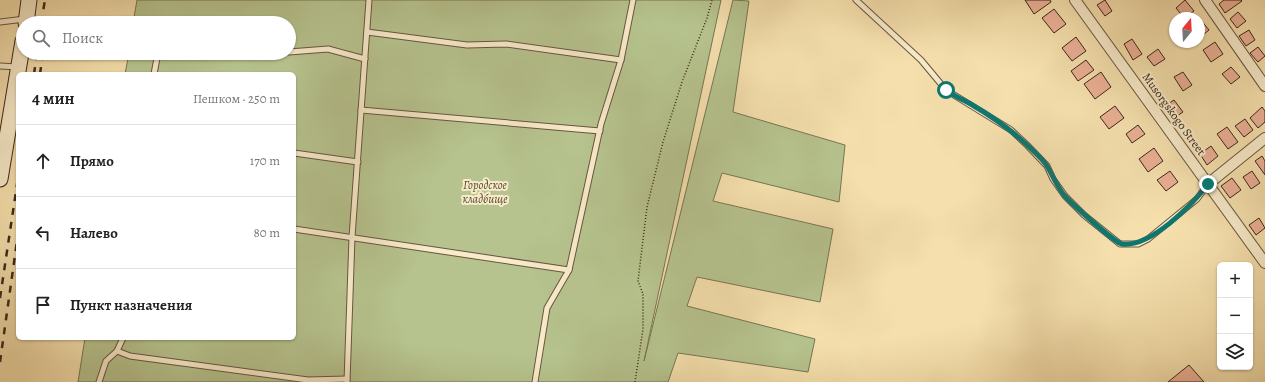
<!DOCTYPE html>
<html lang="ru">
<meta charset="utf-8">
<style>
:root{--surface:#fff;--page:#f2f2f2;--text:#222;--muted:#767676;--line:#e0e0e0}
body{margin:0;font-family:Alegreya,serif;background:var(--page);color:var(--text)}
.controls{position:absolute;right:12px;bottom:12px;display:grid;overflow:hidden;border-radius:6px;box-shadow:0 1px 3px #0004}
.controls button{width:36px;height:36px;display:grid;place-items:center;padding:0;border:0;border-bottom:1px solid var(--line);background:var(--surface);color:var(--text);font:20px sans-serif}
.compass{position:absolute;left:1169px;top:12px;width:36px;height:36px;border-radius:50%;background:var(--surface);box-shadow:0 1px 3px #0004;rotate:18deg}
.stop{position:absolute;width:12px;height:12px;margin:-9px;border:3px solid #0f766e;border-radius:50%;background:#fff}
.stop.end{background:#0f766e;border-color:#fff;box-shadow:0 1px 4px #0008}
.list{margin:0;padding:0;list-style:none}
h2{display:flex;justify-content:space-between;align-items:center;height:52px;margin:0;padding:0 16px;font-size:17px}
h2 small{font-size:13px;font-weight:400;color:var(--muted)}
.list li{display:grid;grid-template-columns:26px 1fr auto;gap:12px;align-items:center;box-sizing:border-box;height:72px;padding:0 16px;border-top:1px solid var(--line)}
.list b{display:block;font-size:15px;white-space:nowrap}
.list em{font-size:13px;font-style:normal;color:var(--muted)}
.icon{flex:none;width:22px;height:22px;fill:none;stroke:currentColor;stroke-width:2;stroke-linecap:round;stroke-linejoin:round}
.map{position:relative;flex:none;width:1265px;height:382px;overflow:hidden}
.search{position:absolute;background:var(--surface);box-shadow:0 1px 3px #0004;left:16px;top:16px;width:280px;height:44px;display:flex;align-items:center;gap:10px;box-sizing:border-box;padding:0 14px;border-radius:22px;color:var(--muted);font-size:15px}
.panel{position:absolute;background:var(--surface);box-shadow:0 1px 3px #0004;left:16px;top:72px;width:280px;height:268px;border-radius:6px}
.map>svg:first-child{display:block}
</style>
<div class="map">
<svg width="1265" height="382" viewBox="0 0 1265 382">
<rect width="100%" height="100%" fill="#f5e0ad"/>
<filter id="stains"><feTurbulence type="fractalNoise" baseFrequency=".005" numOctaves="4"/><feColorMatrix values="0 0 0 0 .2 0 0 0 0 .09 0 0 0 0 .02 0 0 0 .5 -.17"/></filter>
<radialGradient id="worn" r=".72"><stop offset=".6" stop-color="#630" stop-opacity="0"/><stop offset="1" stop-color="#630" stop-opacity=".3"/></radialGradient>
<path fill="#b6c38e" stroke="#787554" d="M137,0H721L644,361L733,0L749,1L733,112L845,145L839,202L722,173L713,201L833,229L820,302L697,277L687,306L815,339L808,372L678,353L668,382H78L85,338H294V74H125L129,53H289V23H133Z"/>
<g fill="#ebb096" stroke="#3a271a">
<path d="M1025,0H1050L1051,2L1034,14Z"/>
<path d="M1105,0L1112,11L1105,16L1097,5Z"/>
<path d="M1185,0L1194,11L1184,18L1176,8Z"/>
<path d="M1224,0H1241L1242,1L1225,13L1219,4Z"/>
<path d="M1054,9L1066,24L1054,33L1042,18Z"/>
<path d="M1238,12L1246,21L1237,28L1230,19Z"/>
<path d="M1200,19L1209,30L1199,38V20Z"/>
<path d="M1249,30L1255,40L1246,46L1239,36Z"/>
<path d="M1076,37L1086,51L1072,61L1062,48Z"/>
<path d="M1132,39L1142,54L1133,60L1124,44Z"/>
<path d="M1215,42L1223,54L1211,62L1203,50Z"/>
<path d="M1258,47L1265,56L1258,62L1250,53Z"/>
<path d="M1158,49L1165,59L1154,66L1147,57Z"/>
<path d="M1086,60L1094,70L1078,81L1071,71Z"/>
<path d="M1231,67L1240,77L1231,84L1222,74Z"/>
<path d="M1101,72L1111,87L1095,99L1084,84Z"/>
<path d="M1183,72L1192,85L1183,91L1174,77Z"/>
<path d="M1174,100L1183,112L1174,118L1165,106Z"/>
<path d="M1115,106L1124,118L1109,129L1100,117Z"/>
<path d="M1262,107L1265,111V122L1258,128L1250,118Z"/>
<path d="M1245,119L1253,130L1244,137L1235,126Z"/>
<path d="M1138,125L1145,134L1132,143L1126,134Z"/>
<path d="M1227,127L1238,142L1228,149L1217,134Z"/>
<path d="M1211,146L1218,156L1207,165L1200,154Z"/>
<path d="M1154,148L1163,161L1148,172L1139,159Z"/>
<path d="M1262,156L1265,161V175L1255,161Z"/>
<path d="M1170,171L1178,182L1166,191L1157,180Z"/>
<path d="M1252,171L1260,183L1251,189L1243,177Z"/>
<path d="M1232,178L1241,190L1230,198L1221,186Z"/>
<path d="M1259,218L1265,228L1256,235L1249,225Z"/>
<path d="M1189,365L1204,382H1168Z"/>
</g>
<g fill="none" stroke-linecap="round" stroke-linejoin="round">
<g stroke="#69553f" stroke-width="7">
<g id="lane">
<path d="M856,0L921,60L946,90L1011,130L1027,145L1047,166L1053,179L1065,196L1084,215L1120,244H1138L1148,239L1197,199L1208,184"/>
<path d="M0,22L25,19"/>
<path d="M367,32L467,45L506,44L621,60"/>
<path d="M289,52L328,49L365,59"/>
<path d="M273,53H280"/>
<path d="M0,66L18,67"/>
<path d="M154,74L158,53"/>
<path d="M361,110L600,131"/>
<path d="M294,153L358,162"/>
<path d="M294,229L569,270L601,124L621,60L633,0"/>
<path d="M117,351L130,356L308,380L347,379"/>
<path d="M99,382L106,361L117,351L123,338"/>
<path d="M347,382L352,237L369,0"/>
<path d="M535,382L547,308L569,270"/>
</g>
</g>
<g stroke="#69553f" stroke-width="12">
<g id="street">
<path d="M1075,0L1265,263"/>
<path d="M1205,0L1265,86"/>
<path d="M1208,184L1265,138"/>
</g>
</g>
<g stroke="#3a271a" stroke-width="17">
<g id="secondary">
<path d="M26,23L29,0"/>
<path d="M0,179L23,41"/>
</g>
</g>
<path stroke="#3a271a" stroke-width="1.5" stroke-dasharray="1 2" stroke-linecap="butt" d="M635,382L643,329V294L638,281L647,207L663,142L682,82L707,18L712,0"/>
<use href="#lane" stroke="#f8ebca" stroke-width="5"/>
<use href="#street" stroke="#f8ebca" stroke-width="10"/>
<use href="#secondary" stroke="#f8ebca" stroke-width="15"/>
<g stroke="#3a271a" stroke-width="2.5" stroke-dasharray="7 7" stroke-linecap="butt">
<path d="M41,23L45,0"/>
<path d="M34,74L37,53"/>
<path d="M40,74L43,53"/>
<path d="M0,298L18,178"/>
<path d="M0,362L18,234"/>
</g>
</g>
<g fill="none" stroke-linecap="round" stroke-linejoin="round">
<path stroke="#0f766e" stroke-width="5" d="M946,90C954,96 961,99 969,103C988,114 1010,129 1026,144C1033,151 1042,158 1047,166C1053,176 1057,186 1064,195C1070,202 1115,243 1122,244C1150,248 1192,205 1208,184"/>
</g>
<g text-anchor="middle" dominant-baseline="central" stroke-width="4" stroke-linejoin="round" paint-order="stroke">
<g font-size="12" fill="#3a271a" stroke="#f8ebca">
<text transform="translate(1174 114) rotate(54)">Musorgskogo Street</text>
</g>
<g font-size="12" font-style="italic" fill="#594e37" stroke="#f8ebca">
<text x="485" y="185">Городское<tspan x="485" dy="14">кладбище</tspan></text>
</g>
</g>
<rect width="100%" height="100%" filter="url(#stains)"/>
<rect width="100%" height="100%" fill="url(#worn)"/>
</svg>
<div class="controls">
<button>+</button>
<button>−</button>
<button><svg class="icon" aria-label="layers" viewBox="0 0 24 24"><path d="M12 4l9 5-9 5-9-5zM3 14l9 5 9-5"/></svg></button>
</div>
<svg class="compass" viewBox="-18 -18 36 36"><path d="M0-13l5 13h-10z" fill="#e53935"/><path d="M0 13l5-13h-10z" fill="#767676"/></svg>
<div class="stop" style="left:946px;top:90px"></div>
<div class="stop end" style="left:1208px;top:184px"></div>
<div class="search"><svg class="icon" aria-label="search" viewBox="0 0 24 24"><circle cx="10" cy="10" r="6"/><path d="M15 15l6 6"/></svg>Поиск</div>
<section class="panel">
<h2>4 мин<small>Пешком · 250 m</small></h2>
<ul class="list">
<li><svg class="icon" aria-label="ahead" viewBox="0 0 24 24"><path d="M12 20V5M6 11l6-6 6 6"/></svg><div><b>Прямо</b></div><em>170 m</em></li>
<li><svg class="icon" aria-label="left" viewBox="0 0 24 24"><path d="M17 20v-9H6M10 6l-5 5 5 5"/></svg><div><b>Налево</b></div><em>80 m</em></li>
<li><svg class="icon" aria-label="arrive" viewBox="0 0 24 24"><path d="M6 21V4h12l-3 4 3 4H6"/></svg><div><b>Пункт назначения</b></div></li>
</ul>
</section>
</div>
